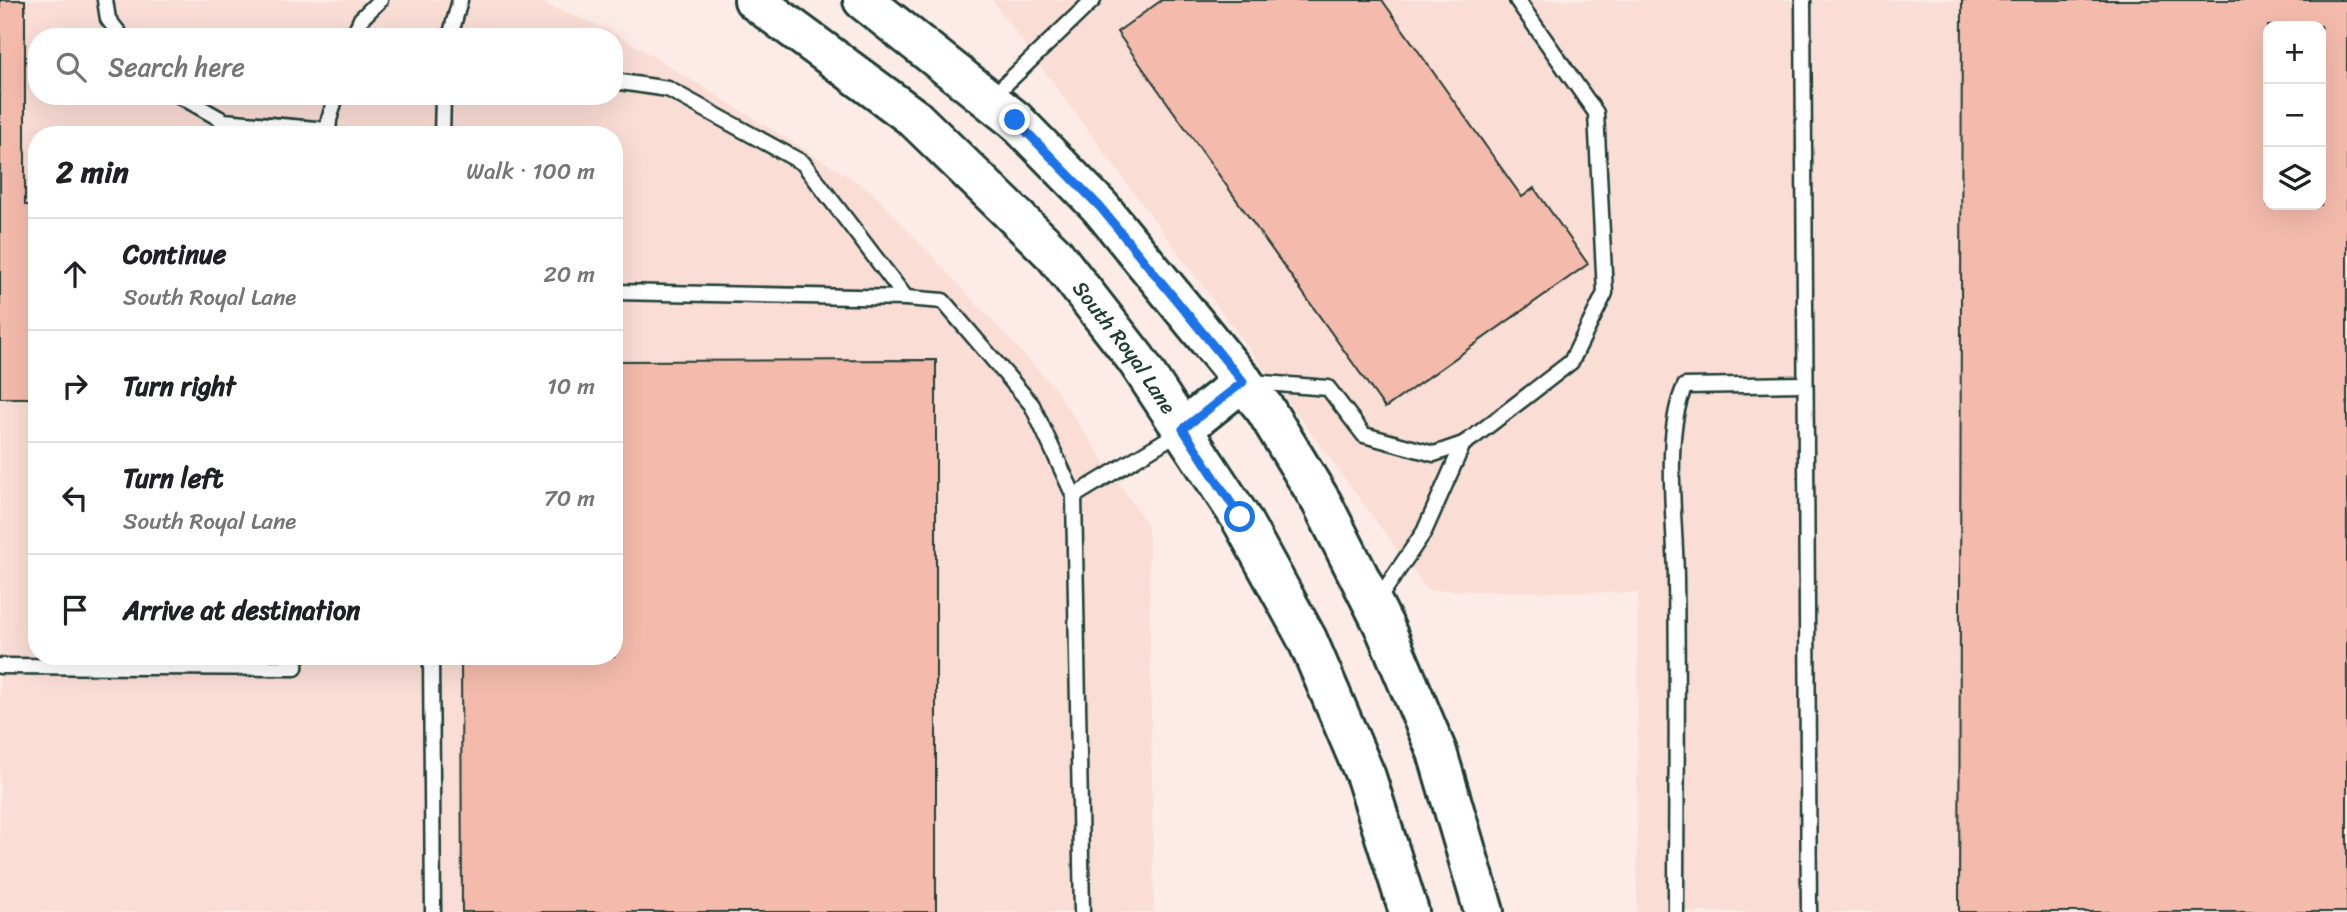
<!DOCTYPE html>
<meta charset="utf-8">
<style>
:root{--surface:#fff;--page:#f6f6f6;--text:#202124;--muted:#757577;--line:#e0e0e0}
body{margin:0;font-family:Sriracha,sans-serif;background:var(--page);color:var(--text)}
.controls{position:absolute;right:21px;top:21px;display:grid;overflow:hidden;border-radius:14px;box-shadow:0 7px 28px #0002}
.controls button{width:63px;height:63px;display:grid;place-items:center;padding:0;border:0;border-bottom:2px solid var(--line);background:var(--surface);color:var(--text);font:35px sans-serif}
.stop{position:absolute;width:21px;height:21px;margin:-16px;border:5px solid #1a73e8;border-radius:50%;background:#fff}
.stop.end{background:#1a73e8;border-color:#fff;box-shadow:0 2px 7px #0008}
.list{margin:0;padding:0;list-style:none}
h2{display:flex;justify-content:space-between;align-items:center;height:91px;margin:0;padding:0 28px;font-size:30px}
h2 small{font-size:23px;font-weight:400;color:var(--muted)}
.list li{display:grid;grid-template-columns:46px 1fr auto;gap:21px;align-items:center;box-sizing:border-box;height:112px;padding:0 28px;border-top:2px solid var(--line)}
.list b{display:block;font-size:26px;white-space:nowrap}
.list p{margin:0;font-size:23px;white-space:nowrap;color:var(--muted)}
.list em{font-size:23px;font-style:normal;color:var(--muted)}
.icon{flex:none;width:38px;height:38px;fill:none;stroke:currentColor;stroke-width:2;stroke-linecap:round;stroke-linejoin:round}
.map{position:relative;flex:none;width:2347px;height:912px;overflow:hidden}
.search{position:absolute;background:var(--surface);box-shadow:0 7px 28px #0002;left:28px;top:28px;width:595px;height:77px;display:flex;align-items:center;gap:18px;box-sizing:border-box;padding:0 24px;border-radius:28px;color:var(--muted);font-size:26px}
.panel{position:absolute;background:var(--surface);box-shadow:0 7px 28px #0002;left:28px;top:126px;width:595px;height:539px;border-radius:28px}
.map>svg:first-child{display:block}
</style>
<div class="map">
<svg width="2347" height="912" viewBox="0 0 2347 912">
<rect width="100%" height="100%" fill="#fcebe6"/>
<filter id="ink" filterUnits="userSpaceOnUse"><feTurbulence type="fractalNoise" baseFrequency=".0143" numOctaves="2"/><feDisplacementMap in="SourceGraphic" scale="14" xChannelSelector="R" yChannelSelector="G"/><feConvolveMatrix kernelMatrix="1 2 1 2 8 2 1 2 1" color-interpolation-filters="sRGB"/></filter>
<g filter="url(#ink)">
<g fill="#faddd5" fill-rule="evenodd">
<path d="M0,0H533L610,30L870,190L1052,385L1148,526L1154,912H0ZM37,37H614V96H37ZM37,135H614V656H37Z"/>
<path d="M992,0H2347V912H1637L1638,593L1427,590ZM2268,26H2321V205H2268Z"/>
</g>
<g fill="#f4bbac" stroke="#1f3d34" stroke-width="2" fill-rule="evenodd">
<path d="M0,0H25V205H37V398H0Z"/>
<path d="M1162,0H1382L1522,197L1534,188L1588,264L1385,408L1117,32Z"/>
<path d="M1962,0H2347V912H1959ZM2268,26H2321V205H2268Z"/>
<path d="M936,360V912H462L461,656H614V361Z"/>
</g>
<g fill="none" stroke-linecap="round" stroke-linejoin="round">
<g stroke="#1f3d34" stroke-width="19">
<g id="lane">
<path d="M105,0L108,19L122,37"/>
<path d="M1803,0L1809,912"/>
<path d="M353,37L361,19L380,0"/>
<path d="M450,37L460,0"/>
<path d="M614,81L668,89L803,163L906,298L943,301L1032,405L1074,496"/>
<path d="M180,96L224,121L328,130"/>
<path d="M990,99L1093,0"/>
<path d="M328,135L329,120L336,96"/>
<path d="M442,135L443,96"/>
<path d="M614,292L906,298"/>
<path d="M1253,382L1328,388L1364,435L1434,454L1463,444L1475,436L1571,362L1605,293L1596,113L1517,0"/>
<path d="M1377,601L1424,532L1463,444"/>
<path d="M431,656L433,912"/>
<path d="M0,666L295,668L296,656"/>
<path d="M1082,912L1074,496L1181,431"/>
<path d="M1676,912C1676,802 1678,691 1676,581C1676,527 1662,433 1685,386L1805,384"/>
</g>
</g>
<g stroke="#1f3d34" stroke-width="44">
<g id="secondary">
<path id="s1" d="M754,0L914,118L1054,254L1136,359L1240,517L1307,639L1366,777L1409,912"/>
<path d="M863,0L1015,120L1100,207L1265,409L1322,503L1384,626L1437,752L1484,912"/>
<path d="M1183,429L1243,381"/>
</g>
</g>
<use href="#lane" stroke="#fff" stroke-width="14"/>
<use href="#secondary" stroke="#fff" stroke-width="38"/>
</g>
</g>
<g fill="none" stroke-linecap="round" stroke-linejoin="round" filter="url(#ink)">
<path stroke="#1a73e8" stroke-width="9" d="M1015,120L1100,207L1243,382L1183,429L1240,517"/>
</g>
<g text-anchor="middle" dominant-baseline="central" stroke-width="7" stroke-linejoin="round" paint-order="stroke">
<g font-size="21" fill="#1f3d34" stroke="#fff">
<text stroke="none"><textPath href="#s1" startOffset="511">South Royal Lane</textPath></text>
</g>
</g>
</svg>
<div class="controls">
<button>+</button>
<button>−</button>
<button><svg class="icon" aria-label="layers" viewBox="0 0 24 24"><path d="M12 4l9 5-9 5-9-5zM3 14l9 5 9-5"/></svg></button>
</div>
<div class="stop" style="left:1240px;top:517px"></div>
<div class="stop end" style="left:1015px;top:120px"></div>
<div class="search"><svg class="icon" aria-label="search" viewBox="0 0 24 24"><circle cx="10" cy="10" r="6"/><path d="M15 15l6 6"/></svg>Search here</div>
<section class="panel">
<h2>2 min<small>Walk · 100 m</small></h2>
<ul class="list">
<li><svg class="icon" aria-label="ahead" viewBox="0 0 24 24"><path d="M12 20V5M6 11l6-6 6 6"/></svg><div><b>Continue</b><p>South Royal Lane</p></div><em>20 m</em></li>
<li><svg class="icon" aria-label="right" viewBox="0 0 24 24"><path d="M7 20v-9h11M14 6l5 5-5 5"/></svg><div><b>Turn right</b></div><em>10 m</em></li>
<li><svg class="icon" aria-label="left" viewBox="0 0 24 24"><path d="M17 20v-9H6M10 6l-5 5 5 5"/></svg><div><b>Turn left</b><p>South Royal Lane</p></div><em>70 m</em></li>
<li><svg class="icon" aria-label="arrive" viewBox="0 0 24 24"><path d="M6 21V4h12l-3 4 3 4H6"/></svg><div><b>Arrive at destination</b></div></li>
</ul>
</section>
</div>
